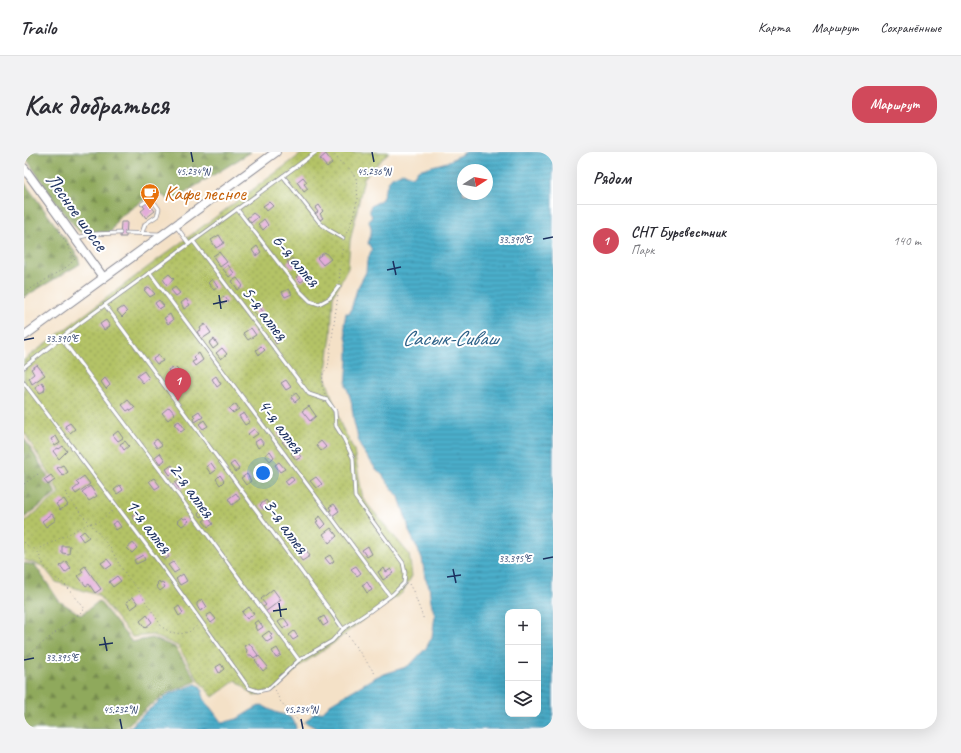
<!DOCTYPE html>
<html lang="ru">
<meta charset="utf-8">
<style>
:root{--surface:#fff;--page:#f2f2f3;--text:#2b2b33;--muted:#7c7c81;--line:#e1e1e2;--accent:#d1495b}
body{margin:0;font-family:Caveat,sans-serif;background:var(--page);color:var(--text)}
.controls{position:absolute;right:12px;bottom:12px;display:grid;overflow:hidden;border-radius:8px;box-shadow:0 4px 16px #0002}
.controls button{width:36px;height:36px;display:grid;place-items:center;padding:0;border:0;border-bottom:1px solid var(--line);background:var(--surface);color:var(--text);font:20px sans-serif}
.compass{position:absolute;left:433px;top:12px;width:36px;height:36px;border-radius:50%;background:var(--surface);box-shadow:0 4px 16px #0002;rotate:79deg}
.you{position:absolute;left:239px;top:321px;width:14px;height:14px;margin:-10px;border:3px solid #fff;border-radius:50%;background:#1a73e8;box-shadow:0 0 0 6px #1a73e833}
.badge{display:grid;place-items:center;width:26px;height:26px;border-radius:50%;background:var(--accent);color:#fff;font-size:13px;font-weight:700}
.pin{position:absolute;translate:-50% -33px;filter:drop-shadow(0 1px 2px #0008)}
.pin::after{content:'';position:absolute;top:21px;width:14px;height:12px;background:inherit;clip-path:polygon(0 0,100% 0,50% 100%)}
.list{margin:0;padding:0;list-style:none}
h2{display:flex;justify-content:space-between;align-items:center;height:52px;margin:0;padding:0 16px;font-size:17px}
h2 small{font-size:13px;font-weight:400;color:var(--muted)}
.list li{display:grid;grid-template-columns:26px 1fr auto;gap:12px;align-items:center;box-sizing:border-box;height:72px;padding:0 16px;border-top:1px solid var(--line)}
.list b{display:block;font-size:15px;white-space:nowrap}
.list p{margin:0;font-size:13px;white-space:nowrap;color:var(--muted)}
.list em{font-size:13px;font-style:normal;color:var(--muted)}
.icon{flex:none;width:22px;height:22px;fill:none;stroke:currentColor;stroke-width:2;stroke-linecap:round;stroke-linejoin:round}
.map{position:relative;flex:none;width:529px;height:577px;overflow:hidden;border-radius:16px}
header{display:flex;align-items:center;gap:24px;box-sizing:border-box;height:56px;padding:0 20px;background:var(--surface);border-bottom:1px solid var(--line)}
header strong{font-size:19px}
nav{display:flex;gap:22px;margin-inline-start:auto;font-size:14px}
.intro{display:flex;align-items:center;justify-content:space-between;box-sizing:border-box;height:96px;padding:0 24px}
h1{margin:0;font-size:28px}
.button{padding:10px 18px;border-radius:16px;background:var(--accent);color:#fff;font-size:14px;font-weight:700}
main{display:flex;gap:24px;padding:0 24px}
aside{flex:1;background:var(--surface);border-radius:16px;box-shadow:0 4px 16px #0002}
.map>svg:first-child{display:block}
</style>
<header>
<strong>Trailo</strong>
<nav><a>Карта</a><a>Маршрут</a><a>Сохранённые</a></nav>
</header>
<div class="intro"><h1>Как добраться</h1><a class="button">Маршрут</a></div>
<main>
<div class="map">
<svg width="529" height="577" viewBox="0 0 529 577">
<defs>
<pattern id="forest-firs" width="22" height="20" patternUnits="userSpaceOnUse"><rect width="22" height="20" fill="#8fa95b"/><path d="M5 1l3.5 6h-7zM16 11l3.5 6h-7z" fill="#748a4e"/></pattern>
<pattern id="park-dots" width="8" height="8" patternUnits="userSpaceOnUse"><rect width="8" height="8" fill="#b4c366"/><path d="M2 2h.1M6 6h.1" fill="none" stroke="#929f57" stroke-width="1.8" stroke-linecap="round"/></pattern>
<pattern id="water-rules" width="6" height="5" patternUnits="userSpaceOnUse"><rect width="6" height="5" fill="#4baeca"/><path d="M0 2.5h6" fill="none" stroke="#3e8ea7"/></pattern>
</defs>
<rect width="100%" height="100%" fill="#fff"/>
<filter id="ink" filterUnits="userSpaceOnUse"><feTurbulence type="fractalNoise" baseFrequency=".025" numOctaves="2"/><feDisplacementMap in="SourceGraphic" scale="8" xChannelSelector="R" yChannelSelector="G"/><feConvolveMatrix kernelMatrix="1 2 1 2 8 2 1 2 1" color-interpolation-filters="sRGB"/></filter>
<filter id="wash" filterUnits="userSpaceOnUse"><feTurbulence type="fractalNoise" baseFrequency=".012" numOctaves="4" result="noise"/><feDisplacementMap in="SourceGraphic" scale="16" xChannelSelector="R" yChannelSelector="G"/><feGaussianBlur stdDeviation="0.9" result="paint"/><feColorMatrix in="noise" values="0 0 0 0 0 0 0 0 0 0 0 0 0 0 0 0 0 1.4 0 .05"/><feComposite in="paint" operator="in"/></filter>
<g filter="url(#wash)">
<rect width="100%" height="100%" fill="#f4e1c7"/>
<g fill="url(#forest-firs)" stroke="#556c5c">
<path d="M0,0H227L147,49L132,39L94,66L87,80H56L37,58L0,3Z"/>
<path d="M0,30L53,103L56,112L0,145Z"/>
<path d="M0,286L25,326L32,342L0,366Z"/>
<path d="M0,411L11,413L35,449L57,463L75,449L108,490L128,486L151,495L173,529L144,541L124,555L99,577H0Z"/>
</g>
<path fill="url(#park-dots)" stroke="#687962" d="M280,0H365L340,26L326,89L324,116L309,144L307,184L301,224L317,273L330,298L339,347L385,402L388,424L378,441L333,472L307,493L277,513L253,537L230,544L212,528L189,545L175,529L154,494L128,483L108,485L74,443L32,430L19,414L0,408V370L35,342L28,326L0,280V208L144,100Z"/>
<g fill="url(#water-rules)" stroke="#336e94" fill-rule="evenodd">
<path d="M442,0H529V577H293L292,576L281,570L290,561L298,560L306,552L348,527L354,524L382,515L387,512L402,496L408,485L411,464L407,450L405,434L401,426L398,406L385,379L384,373L375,345L363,330L359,324L351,316L336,294L330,270L327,248L322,233L324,209V194L320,173L322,161H326L333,137L342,120L343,109L348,98L344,91C347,83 349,77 345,70L348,64L346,61V55L358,47L361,38L366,26L379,20L389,25L394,18L423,10ZM439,18H463V42H439ZM484,460H514V562H484Z"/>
<path d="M172,532L177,535L180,547L198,571L213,567L231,556L238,553C243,556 248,559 254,561C264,564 271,565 272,577H104L123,559L145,542Z"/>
</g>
<g id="blocks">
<g fill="#e3acda">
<path d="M302,2L308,11L303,15L296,7Z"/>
<path d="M279,25L283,30L280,32L284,37L280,40L273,30Z"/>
<path d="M124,50L131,59L122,66L117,59L121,56L119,53Z"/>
<path d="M245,50L249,54L243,59L239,54Z"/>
<path d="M295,53L299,59L296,62L299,66L296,68L291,62L294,60L291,56Z"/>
<path d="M229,61L234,65L227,71L223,66Z"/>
<path d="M240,67L244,73L239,78L234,72Z"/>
<path d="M97,70H103L102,85H96Z"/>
<path d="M195,83L200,91L192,96L187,88Z"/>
<path d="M233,94L237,100L232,104L228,98Z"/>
<path d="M195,100L203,110L196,115L189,104Z"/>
<path d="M301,100L307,107L299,113L293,106Z"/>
<path d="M268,106L273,113L268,117L263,110Z"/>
<path d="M204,113L210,121L205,125L199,117Z"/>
<path d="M280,118L285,124L277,130L272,125Z"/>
<path d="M145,122L150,127L143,133L139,127Z"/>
<path d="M213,126L219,134L214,138L208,129Z"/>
<path d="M188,127L194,135L190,138L184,131Z"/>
<path d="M125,135L131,142L126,145L120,138Z"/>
<path d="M151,135L156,141L152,144L147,138Z"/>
<path d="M265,137L268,142L261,145L258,140Z"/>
<path d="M200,144L204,149L198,153L195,148Z"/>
<path d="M162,147L166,153L160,157L157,151Z"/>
<path d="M135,148L140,154L135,157L131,151Z"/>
<path d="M235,154L240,161L234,165L229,159Z"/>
<path d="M99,155L103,160L98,165L93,159Z"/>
<path d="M146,162L149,168L144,172L140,166Z"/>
<path d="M82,168L86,174L80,178L76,172Z"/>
<path d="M181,172L187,181L178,187L173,180L177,178L176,176Z"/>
<path d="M227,176L232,183L224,188L219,181Z"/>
<path d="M255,182L256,183L259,182L261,185L252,192L249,186Z"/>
<path d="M190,187L194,193L189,197L185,191Z"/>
<path d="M237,194L241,198L235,203L232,198Z"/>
<path d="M198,196L203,202L197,207L192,201Z"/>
<path d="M175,201L179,208L171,214L168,210L172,208L169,205Z"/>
<path d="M135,203L139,209L133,212L129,207Z"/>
<path d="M13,213L21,223L8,232L5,226L10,222L7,217Z"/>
<path d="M148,215L150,217L152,216L157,221L150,226L144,218Z"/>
<path d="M120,219L125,226L119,231L113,224Z"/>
<path d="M192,224L197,232L193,235L188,227Z"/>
<path d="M81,226L86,233L82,237L77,230Z"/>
<path d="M262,228L267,235L262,238L257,231Z"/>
<path d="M18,230L21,235L20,239L16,241L11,235Z"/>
<path d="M272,241L276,246L271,250L267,245Z"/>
<path d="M104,248L111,256L107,259L106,257L103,259L98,253Z"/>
<path d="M212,252L215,257L209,261L205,257Z"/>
<path d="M285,254L292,264L286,269L278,259Z"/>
<path d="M145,255L151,262L144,268L138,261Z"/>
<path d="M175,259L179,265L171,270L169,266L171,265L169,263Z"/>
<path d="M220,261L226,270L221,273L215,264Z"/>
<path d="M180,268L184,274L179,277L175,272Z"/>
<path d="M155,269L161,277L157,280L150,272Z"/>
<path d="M46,271L51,277L46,281L41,274Z"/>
<path d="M230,277L234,282L228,286L224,282Z"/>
<path d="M258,278L262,284L257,287L253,281Z"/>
<path d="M94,279L99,286L94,289L89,283Z"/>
<path d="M32,284L36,291L31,294L27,287Z"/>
<path d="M263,286L268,292L263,296L258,290Z"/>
<path d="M133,287L138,293L133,296L129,290Z"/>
<path d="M236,287L240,292L234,296L231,290Z"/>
<path d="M101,289L105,294L100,298L96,292Z"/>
<path d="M297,289L302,295L297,299L292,293Z"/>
<path d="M39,294L43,299L35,307L29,299L34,296L35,297Z"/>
<path d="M272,298L277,305L272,308L267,301Z"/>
<path d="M246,299L250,305L246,309L241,303Z"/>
<path d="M136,301L141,308L136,312L131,305Z"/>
<path d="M210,310L215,317L211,320L206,313Z"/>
<path d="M255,310L261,317L256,320L251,313Z"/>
<path d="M187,311L192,318L187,322L182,315Z"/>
<path d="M39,313L44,320L39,324L33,316Z"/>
<path d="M148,313L151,319L146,323L142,317Z"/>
<path d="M223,322L227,329L222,333L217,326Z"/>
<path d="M27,323L31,328L24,333L20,328Z"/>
<path d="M196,323L200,329L196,333L192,327Z"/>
<path d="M60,324L66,332L52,342L49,338L55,333L52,330Z"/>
<path d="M267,324L270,328L264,333L261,329Z"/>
<path d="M292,325L298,332L292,336L286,329Z"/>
<path d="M130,326L136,334L131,337L125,329Z"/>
<path d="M156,327L161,334L156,338L151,331Z"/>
<path d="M96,333L99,338L93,342L90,338Z"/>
<path d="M66,334L73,344L65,349L58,340Z"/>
<path d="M212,341L216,347L208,353L204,347Z"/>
<path d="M40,347L44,353L36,358L32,352Z"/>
<path d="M242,348L246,354L240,358L236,353Z"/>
<path d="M310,352L315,359L308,364L305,359L307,358L305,355Z"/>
<path d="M179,356L183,361L177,365L174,361Z"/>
<path d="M113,360L119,368L114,372L108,364Z"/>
<path d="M28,362L32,368L22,375L18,369Z"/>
<path d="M296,364L302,372L297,377L292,370L294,369L292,367Z"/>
<path d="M158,365L160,367L162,366L165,369L158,374L153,369Z"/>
<path d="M184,365L189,372L184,375L179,369Z"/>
<path d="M93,369L97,375L92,378L88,372Z"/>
<path d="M307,376L313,384L305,391L299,382Z"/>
<path d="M60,379L65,385L59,389L55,383Z"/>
<path d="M109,391L113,396L108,401L103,396Z"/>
<path d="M38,394H46L45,402L38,401Z"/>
<path d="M344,394L348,402L343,405L338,398Z"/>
<path d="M281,396L286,404L278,409L273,402Z"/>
<path d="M140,399L145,405L140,408L136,403Z"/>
<path d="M119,403L121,408L112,412L110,408Z"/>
<path d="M306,403L310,409L306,412L301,406Z"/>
<path d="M83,407L88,413L82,417L77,411Z"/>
<path d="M42,409L47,416L41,421L36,414Z"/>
<path d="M149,410L155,418L150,421L144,413Z"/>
<path d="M61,414L77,437L71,441L65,432L62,434L54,424L59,420L57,417Z"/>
<path d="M332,414L337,421L333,424L327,417Z"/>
<path d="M360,416L362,420L367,417L369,421L359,428L354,420Z"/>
<path d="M159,422L163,429L156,433L152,427Z"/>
<path d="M93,424L97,429L89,435L85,430Z"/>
<path d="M135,429L136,431L138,430L141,435L136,439L132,434L134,432L133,431Z"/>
<path d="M343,430L348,438L343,441L338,433Z"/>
<path d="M249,437L257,448L241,460L238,456L242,453L237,447Z"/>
<path d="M109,445L114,452L107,457L102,450Z"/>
<path d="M178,447L183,455L176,459L173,454V451Z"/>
<path d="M155,454L159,461L155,464L151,457Z"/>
<path d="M225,455L230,462L223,467L218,460Z"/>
<path d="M187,461L192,467L187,471L182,464Z"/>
<path d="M123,463L128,470L121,476L116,469Z"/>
<path d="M300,464L304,471L299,474L295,467Z"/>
<path d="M260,466L265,473L259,477L254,470Z"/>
<path d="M234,468L239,475L233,479L231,475L232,474L230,471Z"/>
<path d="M245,479L248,483L246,484L248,487L243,490L238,484Z"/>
<path d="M270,479L274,485L269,488L265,483Z"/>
<path d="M225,491L234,503L230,506L227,503H224L222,501L223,498L220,494Z"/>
<path d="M253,496L257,503L252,506L248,499Z"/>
<path d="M235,504L244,515L239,519L231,508Z"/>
<path d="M197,512L200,517L195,521L192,515Z"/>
</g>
</g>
</g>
<g filter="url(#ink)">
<use href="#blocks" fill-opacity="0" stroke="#888892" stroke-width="1"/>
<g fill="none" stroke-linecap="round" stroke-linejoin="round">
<g stroke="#888892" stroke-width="4.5">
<g id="service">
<path d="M259,24L296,71L305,78L319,86"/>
<path d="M118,52L127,46L135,57L133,64L121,72L118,81"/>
<path d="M213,57L276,139L286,149L295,152L306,146L315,134"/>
<path d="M152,74L165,92"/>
<path d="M102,81L136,82"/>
<path d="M52,86L69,82L96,81"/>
<path d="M126,121L366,444"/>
<path d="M81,153L305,457L319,477"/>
<path d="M37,186L139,322L275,508"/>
<path d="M0,215L56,171L292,0"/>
<path d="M0,231L129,402L225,536L234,539L244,537L275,508L308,489L319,477L346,459L369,442L380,431L381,421L379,411L331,345L329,306L320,287L312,274L311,259L303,248L285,242L169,89"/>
</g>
</g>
<g stroke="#888892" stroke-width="10">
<g id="secondary">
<path d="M0,16L79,125"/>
<path d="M0,184L252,0"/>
</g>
</g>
<g stroke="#888892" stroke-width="1" stroke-dasharray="1 3" stroke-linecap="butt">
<path d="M308,0L317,11L324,15L329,22L332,26L334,47L326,74L322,82"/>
<path d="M315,130L319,91"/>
<path d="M0,146L5,138L44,114L51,107L35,78V76"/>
<path d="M301,242L298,235L299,221L304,215L314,143"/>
<path d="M0,332L12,323L19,320"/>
<path d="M41,340L58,363L66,371L87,397L95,412L105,427L113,436L138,475L146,480L156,482L165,480L174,473"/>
<path d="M0,390L5,395L13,398L66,371H72L90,358"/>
<path d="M385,432L389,439L400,468"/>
<path d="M322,481L352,523"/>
<path d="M0,506L61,457L45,437L39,431L31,426L20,414L13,398"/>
<path d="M251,538L256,549L280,575"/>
</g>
<use href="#service" stroke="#fff" stroke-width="3"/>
<use href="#secondary" stroke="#fff" stroke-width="8"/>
</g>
</g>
<path fill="none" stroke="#1b2f5e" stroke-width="1.5" d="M167,0L169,10M348,0L350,10M519,87L529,85M369,109L372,123M363,118L377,115M195,143L197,157M189,152L203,149M0,188L10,186M519,407L529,405M429,417L432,431M423,425L437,423M255,451L257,465M249,459L263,457M80,485L83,499M75,493L89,491M0,508L10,506M96,567L98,577M277,567L279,577"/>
<defs>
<g id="cafe-pin" transform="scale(1)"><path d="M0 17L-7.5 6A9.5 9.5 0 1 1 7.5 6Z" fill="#e8710a" stroke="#fff"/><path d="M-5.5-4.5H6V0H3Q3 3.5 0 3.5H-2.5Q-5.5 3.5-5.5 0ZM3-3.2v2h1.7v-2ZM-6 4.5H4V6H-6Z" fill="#fff"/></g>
</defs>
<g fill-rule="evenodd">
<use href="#cafe-pin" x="126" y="41"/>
</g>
<g text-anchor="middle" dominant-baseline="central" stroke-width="4" stroke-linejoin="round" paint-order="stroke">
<g font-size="20" fill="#c56008" stroke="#fff" text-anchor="start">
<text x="140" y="41">Кафе лесное</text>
</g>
<g font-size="20" fill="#1b2f5e" stroke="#fff">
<text transform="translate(53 60) rotate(54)">Лесное шоссе</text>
<text transform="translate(272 108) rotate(50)">6-я аллея</text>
<text transform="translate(241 161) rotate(53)">5-я аллея</text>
<text transform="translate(257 274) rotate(53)">4-я аллея</text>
<text transform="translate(168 338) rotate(54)">2-я аллея</text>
<text transform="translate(125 374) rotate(53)">1-я аллея</text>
<text transform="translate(262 374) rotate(54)">3-я аллея</text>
</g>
<g font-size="21" font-style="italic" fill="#2e6289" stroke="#fff">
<text x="426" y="186">Сасык-Сиваш</text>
</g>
</g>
<g font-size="10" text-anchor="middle" fill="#1b2f5e" stroke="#fff" stroke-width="4" stroke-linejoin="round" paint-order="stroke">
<text x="169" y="23">45.234°N</text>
<text x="350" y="23">45.236°N</text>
<text x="491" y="91">33.390°E</text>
<text x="38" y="190">33.390°E</text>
<text x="491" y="410">33.395°E</text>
<text x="38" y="509">33.395°E</text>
<text x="96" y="561">45.232°N</text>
<text x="277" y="561">45.234°N</text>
</g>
</svg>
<div class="controls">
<button>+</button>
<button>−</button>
<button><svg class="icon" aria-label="layers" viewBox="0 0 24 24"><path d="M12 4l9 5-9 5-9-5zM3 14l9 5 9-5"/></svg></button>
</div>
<svg class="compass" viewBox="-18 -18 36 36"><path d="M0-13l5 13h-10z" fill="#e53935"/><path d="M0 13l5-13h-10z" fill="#7c7c81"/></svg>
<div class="you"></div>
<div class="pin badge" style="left:154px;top:249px">1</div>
</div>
<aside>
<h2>Рядом<small></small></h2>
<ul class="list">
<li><span class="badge">1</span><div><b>СНТ Буревестник</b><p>Парк</p></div><em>140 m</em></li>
</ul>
</aside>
</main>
